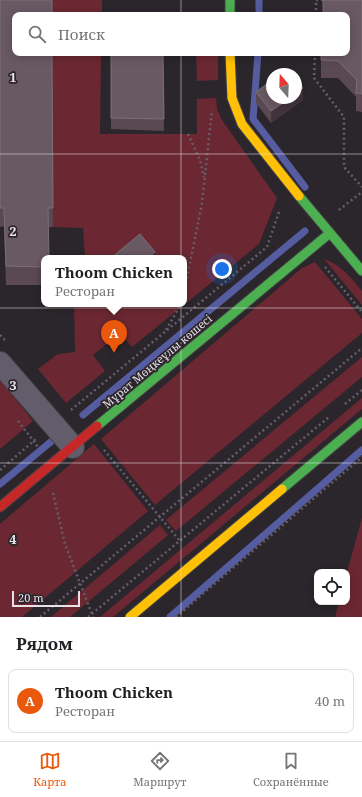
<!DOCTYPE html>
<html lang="ru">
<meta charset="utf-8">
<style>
:root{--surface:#fff;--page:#f2f2f2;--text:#202124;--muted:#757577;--line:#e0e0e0;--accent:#ea580c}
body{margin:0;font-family:"Noto Serif",serif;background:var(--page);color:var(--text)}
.controls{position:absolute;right:12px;bottom:12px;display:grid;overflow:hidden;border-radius:8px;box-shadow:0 2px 10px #0003}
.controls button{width:36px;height:36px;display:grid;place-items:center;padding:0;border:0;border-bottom:1px solid var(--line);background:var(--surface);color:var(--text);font:20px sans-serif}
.compass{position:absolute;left:266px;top:68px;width:36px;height:36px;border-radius:50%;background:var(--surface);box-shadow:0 2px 10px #0003;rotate:341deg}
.scale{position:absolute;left:12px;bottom:10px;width:68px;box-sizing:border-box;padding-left:4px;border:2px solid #e8e3e8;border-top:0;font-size:11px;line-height:14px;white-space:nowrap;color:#e8e3e8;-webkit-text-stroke:3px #2c252c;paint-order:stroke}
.you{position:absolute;left:222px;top:269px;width:14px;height:14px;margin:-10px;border:3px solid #fff;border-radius:50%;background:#1a73e8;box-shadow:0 0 0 6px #1a73e833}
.badge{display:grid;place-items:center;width:26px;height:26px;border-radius:50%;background:var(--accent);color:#fff;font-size:13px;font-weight:700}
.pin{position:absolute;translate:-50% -33px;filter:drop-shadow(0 1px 2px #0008)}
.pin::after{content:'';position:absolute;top:21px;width:14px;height:12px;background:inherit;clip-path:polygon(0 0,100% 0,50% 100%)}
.popup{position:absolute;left:41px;top:255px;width:146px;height:52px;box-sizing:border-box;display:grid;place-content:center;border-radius:8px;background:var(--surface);filter:drop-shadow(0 1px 3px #0005);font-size:13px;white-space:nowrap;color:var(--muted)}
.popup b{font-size:15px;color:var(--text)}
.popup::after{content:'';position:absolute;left:50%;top:100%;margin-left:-8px;border:8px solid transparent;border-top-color:var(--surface)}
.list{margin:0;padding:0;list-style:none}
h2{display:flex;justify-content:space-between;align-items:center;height:52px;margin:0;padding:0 16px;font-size:17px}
h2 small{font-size:13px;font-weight:400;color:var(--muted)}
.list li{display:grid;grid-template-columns:26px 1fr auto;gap:12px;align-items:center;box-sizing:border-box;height:64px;margin:0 8px 8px;padding:0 8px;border:1px solid var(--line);border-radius:8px}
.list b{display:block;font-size:15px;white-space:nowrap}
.list p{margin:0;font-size:13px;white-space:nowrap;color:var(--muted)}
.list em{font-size:13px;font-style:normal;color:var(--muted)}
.icon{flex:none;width:22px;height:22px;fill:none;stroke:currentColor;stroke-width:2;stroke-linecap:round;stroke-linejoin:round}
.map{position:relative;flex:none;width:362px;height:617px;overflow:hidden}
.search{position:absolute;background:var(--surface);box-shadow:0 2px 10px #0003;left:12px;right:12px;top:12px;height:44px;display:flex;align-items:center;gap:10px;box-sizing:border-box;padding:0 14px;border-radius:8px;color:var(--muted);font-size:15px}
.sheet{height:124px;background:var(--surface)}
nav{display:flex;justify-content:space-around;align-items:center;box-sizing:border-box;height:56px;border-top:1px solid var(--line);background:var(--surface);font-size:11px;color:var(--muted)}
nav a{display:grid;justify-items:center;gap:2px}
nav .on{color:var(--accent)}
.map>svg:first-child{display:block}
</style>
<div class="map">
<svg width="362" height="617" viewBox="0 0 362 617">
<rect width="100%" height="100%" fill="#2b262b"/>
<g fill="#6b2832">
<rect x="52" y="0" width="50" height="15"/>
<path d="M52,53H101L100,134H197V99L216,98L217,109L222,120L277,198L259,244L132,347L120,333L93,355L105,371L66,403L38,369L58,354L75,352L74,304H184V258H85L83,228L53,227Z"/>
<path d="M196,53H218V80L197,81Z"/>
<path d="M324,259C342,265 351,278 362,291V305Z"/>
<path d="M315,262L362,319V333L155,505L101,439L302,268Z"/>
<path d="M362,357V377L176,531L166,520Z"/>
<path d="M0,380L33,421L0,449Z"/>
<path d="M362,398V409L113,617H100Z"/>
<path d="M94,444L148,511L22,617H0V524Z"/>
<path d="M362,518V617H335L339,602H347V572Z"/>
<path d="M160,525L168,535L70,617H51Z"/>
</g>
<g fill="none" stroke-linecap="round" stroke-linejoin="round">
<g stroke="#555ca0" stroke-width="7">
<path d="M259,15V0"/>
<path d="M258,53L253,119L305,187"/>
<path d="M83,415L305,231"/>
<path d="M0,484L53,440"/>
<path d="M170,617L362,450"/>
</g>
<g stroke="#454145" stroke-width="24">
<path id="street" d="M0,363L73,447"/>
</g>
<g stroke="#454145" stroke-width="11">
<g id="fast">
<path d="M230,0V15"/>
<path d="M299,196L362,271"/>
<path d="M97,426L330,233"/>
<path d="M282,489L362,422"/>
</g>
</g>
<g stroke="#454145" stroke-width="11">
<g id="slow">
<path d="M230,53L232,98L242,124L299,196"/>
<path d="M130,617L282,489"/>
</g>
</g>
<g stroke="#454145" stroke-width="11">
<path id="jam" d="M0,507L97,426"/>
</g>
<g stroke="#645f6a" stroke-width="2.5" stroke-dasharray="2 3" stroke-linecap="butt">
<path d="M316,0H326"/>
<path d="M316,15V0"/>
<path d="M315,53L314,78L344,117V167L362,187"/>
<path d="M188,134L200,160L204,177"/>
<path d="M339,210L362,192"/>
<path d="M325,267L362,312"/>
<path d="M184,293L202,203L212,110"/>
<path d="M166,330L181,304"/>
<path d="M0,335L5,340"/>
<path d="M345,404L362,390"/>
<path d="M71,410L267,247L280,209"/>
<path d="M18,421L38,447"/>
<path d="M104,450L180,541"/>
<path d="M0,470L36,439"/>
<path d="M53,493L65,544L93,617"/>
<path d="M40,617L362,348"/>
<path d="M88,617L329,417"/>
<path d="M176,617L362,457"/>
</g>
<use href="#street" stroke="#625c6b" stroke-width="22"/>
<use href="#fast" stroke="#4caf50" stroke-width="9"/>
<use href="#slow" stroke="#ffc107" stroke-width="9"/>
<use href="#jam" stroke="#c62828" stroke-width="9"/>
</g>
<g fill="#5a4953">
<path d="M0,0L52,53L53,227H48L44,258V285H6L4,226L0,227Z"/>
<path d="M362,0V112L356,111V97L338,78H321V53Z"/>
<path d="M111,53H163L164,131L111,129Z"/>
<path d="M256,92L303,100L271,123L256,103Z"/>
</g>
<g fill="#41343c">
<path d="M303,88V100L271,123V111L290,98H296V93Z"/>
<path d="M155,252V258H148Z"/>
</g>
<g fill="#695963" stroke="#7d6f78">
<path d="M0,0H52V15H15V53H52L53,208H48L49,258H44V267L6,266L4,208H0Z"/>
<path d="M323,0H362V94L356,93L357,80L338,61L321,60V53H347V15H323Z"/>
<path d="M111,53H163L164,119L111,118Z"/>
<path d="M288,69L292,74H281Z"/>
<path d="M296,79L303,88L296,93Z"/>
<path d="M272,80V98H290L271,111L256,92Z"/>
<path d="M140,234L155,252L148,258H111Z"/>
</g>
<path fill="none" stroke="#e8e3e8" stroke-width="1" stroke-opacity="0.55" d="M181,0V15M181,53V617M0,154H362M0,308H362M0,463H362"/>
<g text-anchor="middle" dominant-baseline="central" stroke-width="3.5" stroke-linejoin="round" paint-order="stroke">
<g font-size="11" fill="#e8e3e8" stroke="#2c252c">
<text transform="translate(157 361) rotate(-40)">Мұрат Мөңкеұлы көшесі</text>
</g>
</g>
<g font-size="13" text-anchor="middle" font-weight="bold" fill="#e8e3e8" stroke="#2c252c" stroke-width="3.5" stroke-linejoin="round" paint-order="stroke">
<text x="13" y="82">1</text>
<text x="13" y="236">2</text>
<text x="13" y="390">3</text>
<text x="13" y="544">4</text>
</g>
</svg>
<div class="controls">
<button><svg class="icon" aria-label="locate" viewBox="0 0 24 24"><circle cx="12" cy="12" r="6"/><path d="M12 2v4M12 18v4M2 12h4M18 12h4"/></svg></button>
</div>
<svg class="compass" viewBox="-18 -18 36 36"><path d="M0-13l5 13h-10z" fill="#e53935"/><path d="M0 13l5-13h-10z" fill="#757577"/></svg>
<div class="scale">20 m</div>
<div class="you"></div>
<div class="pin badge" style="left:114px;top:353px">A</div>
<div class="popup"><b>Thoom Chicken</b>Ресторан</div>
<div class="search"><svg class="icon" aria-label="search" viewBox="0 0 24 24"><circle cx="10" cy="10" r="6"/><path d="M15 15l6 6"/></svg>Поиск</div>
</div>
<section class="sheet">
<h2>Рядом<small></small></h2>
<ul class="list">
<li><span class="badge">A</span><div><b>Thoom Chicken</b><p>Ресторан</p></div><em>40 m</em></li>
</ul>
</section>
<nav>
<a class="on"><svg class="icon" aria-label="map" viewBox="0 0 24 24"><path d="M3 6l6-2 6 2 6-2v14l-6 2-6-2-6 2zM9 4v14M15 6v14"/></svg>Карта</a>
<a><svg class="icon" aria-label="directions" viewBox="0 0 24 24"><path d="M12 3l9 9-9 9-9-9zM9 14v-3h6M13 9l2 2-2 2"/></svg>Маршрут</a>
<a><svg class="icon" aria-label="saved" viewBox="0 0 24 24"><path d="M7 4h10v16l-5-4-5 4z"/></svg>Сохранённые</a>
</nav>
